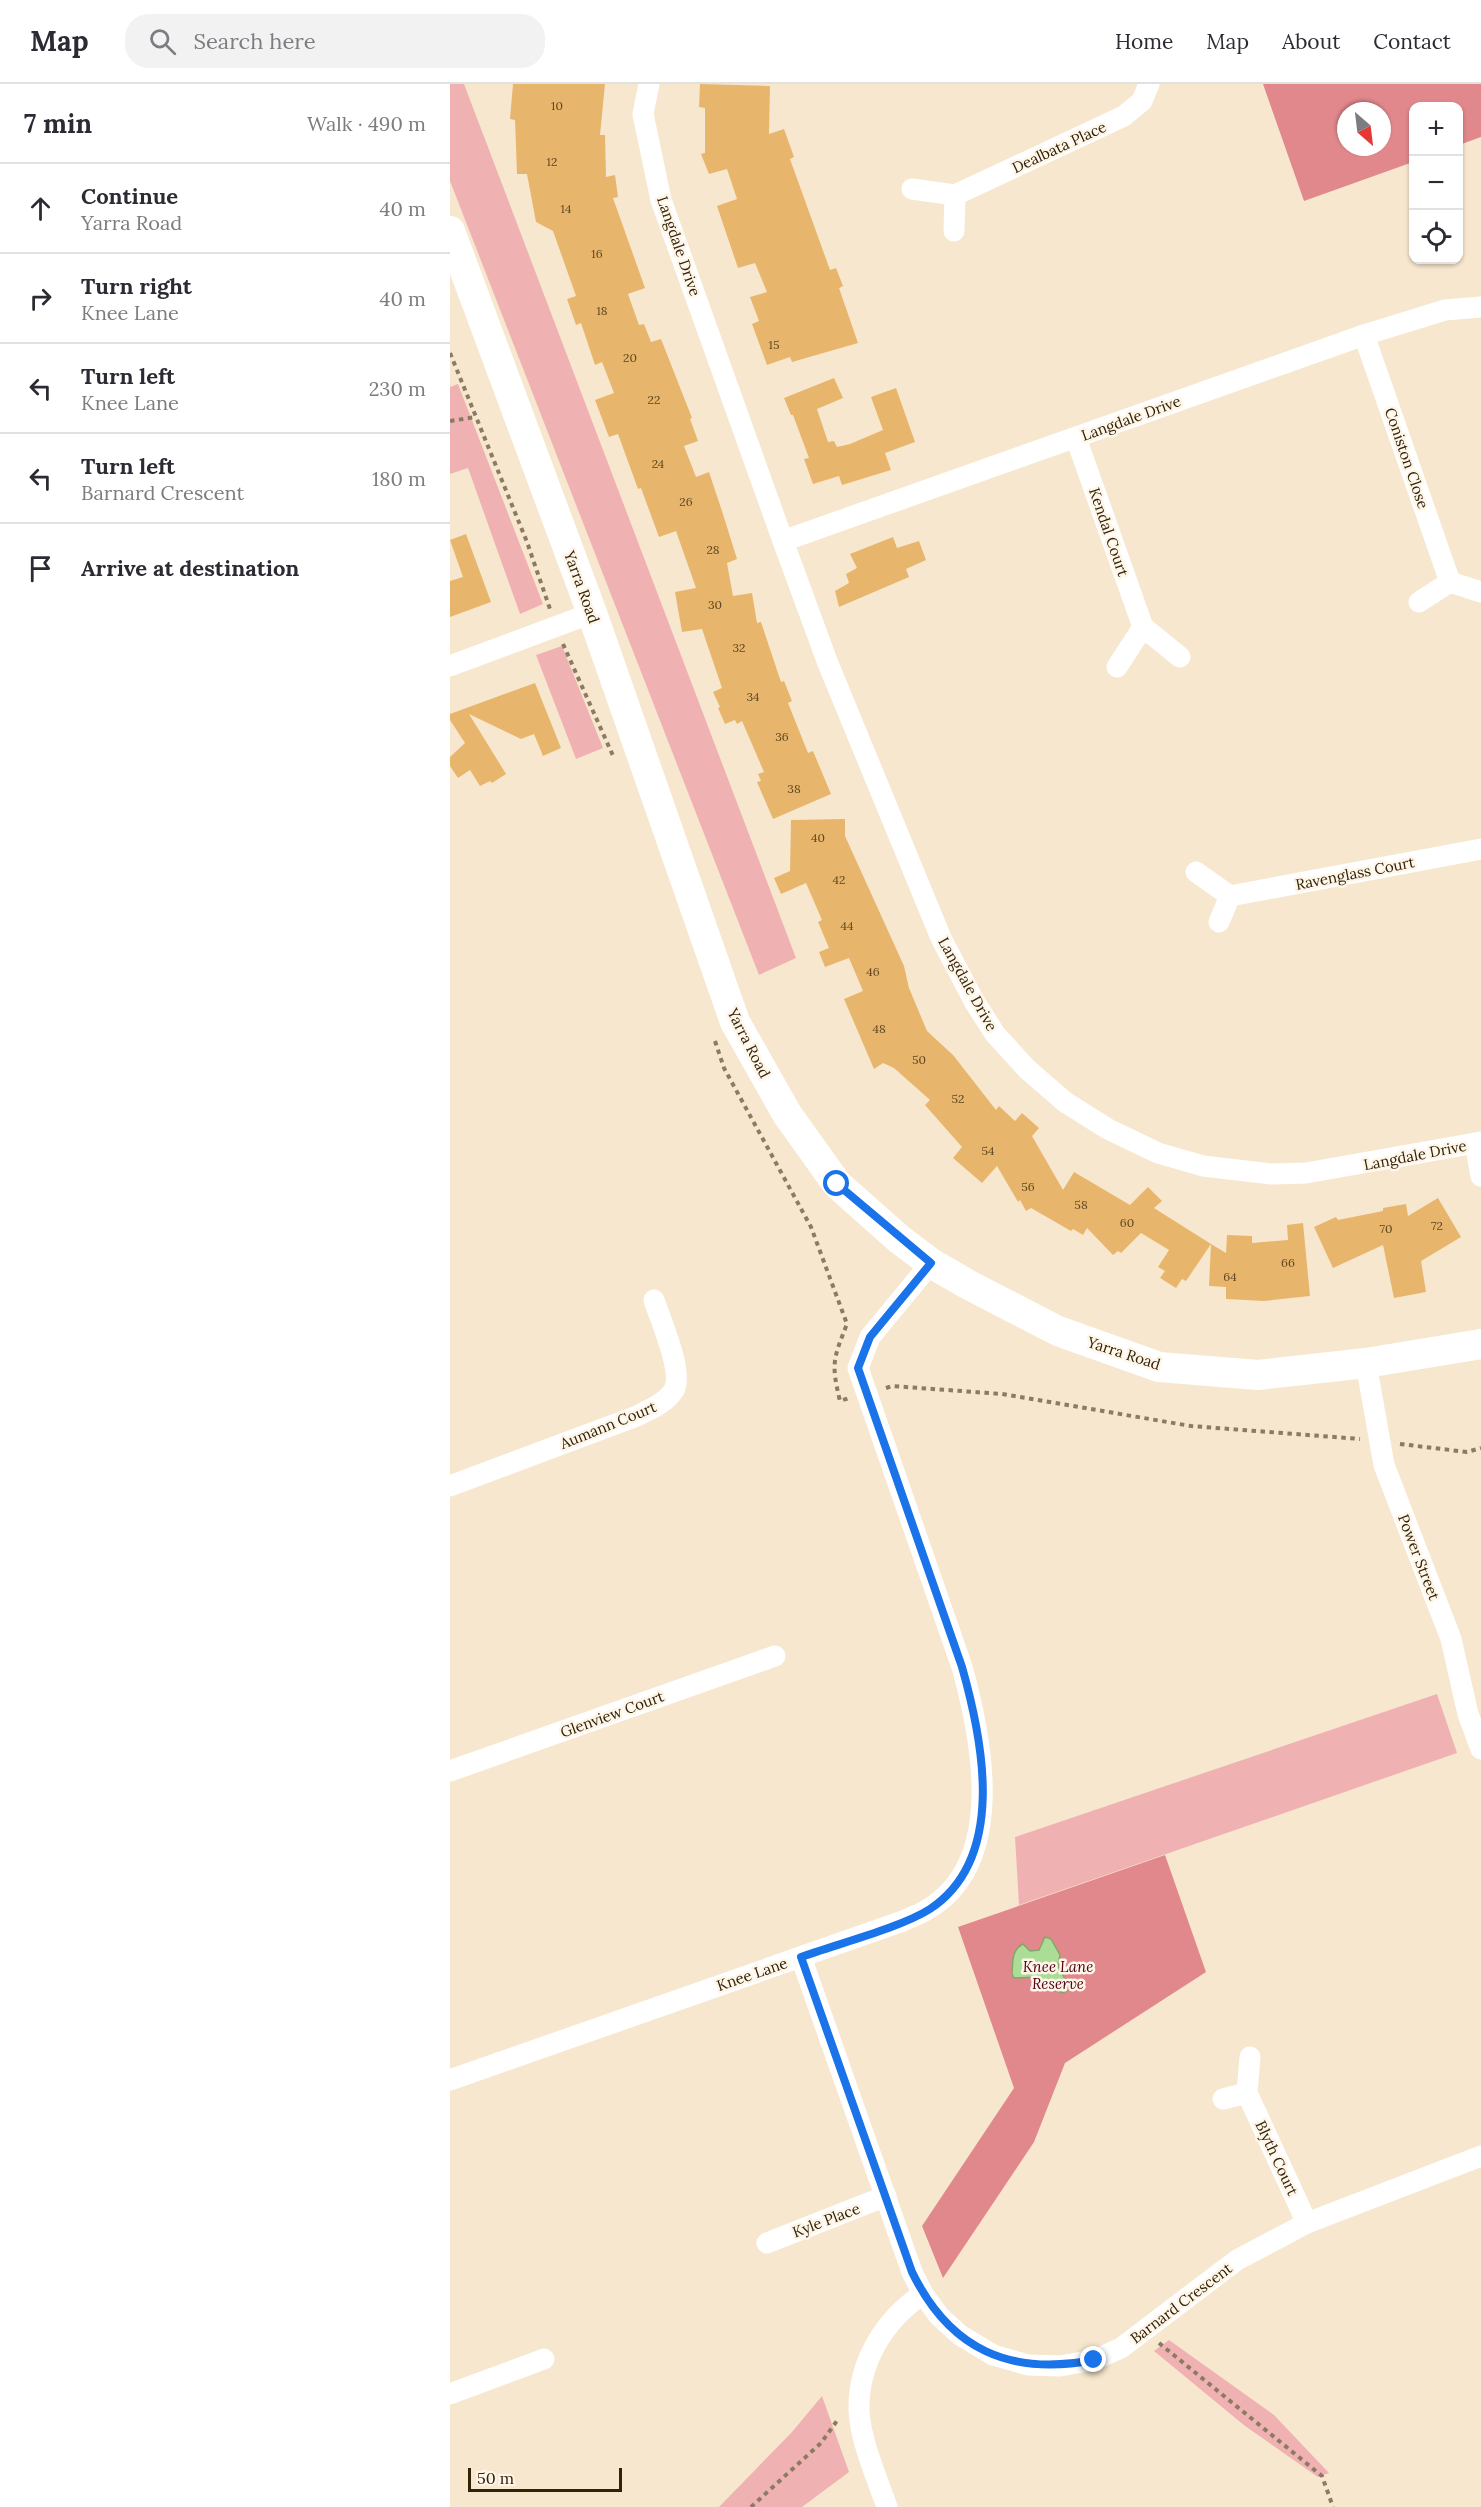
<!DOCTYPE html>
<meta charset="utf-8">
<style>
:root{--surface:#fff;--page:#f2f2f3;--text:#2b2b33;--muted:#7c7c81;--line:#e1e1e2}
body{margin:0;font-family:Lora,serif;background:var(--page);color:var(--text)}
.controls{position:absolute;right:18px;top:18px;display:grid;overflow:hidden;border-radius:12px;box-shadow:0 2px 4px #0004}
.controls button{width:54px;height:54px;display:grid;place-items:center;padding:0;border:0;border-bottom:2px solid var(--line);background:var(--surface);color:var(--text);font:30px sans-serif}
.compass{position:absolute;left:887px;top:18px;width:54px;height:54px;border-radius:50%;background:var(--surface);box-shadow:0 2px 4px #0004;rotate:152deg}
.scale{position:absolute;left:18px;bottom:15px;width:154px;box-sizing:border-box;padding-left:6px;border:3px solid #322208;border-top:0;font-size:16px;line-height:21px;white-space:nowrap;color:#322208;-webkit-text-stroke:4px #fff6ea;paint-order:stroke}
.stop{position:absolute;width:18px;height:18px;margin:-14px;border:4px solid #1a73e8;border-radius:50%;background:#fff}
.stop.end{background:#1a73e8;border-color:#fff;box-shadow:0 2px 6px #0008}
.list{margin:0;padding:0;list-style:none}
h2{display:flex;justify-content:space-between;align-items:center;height:78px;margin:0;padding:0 24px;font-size:26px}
h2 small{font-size:20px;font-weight:400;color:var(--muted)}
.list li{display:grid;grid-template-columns:39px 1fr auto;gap:18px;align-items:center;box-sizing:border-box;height:90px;padding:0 24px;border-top:2px solid var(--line)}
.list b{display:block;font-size:22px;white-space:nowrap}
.list p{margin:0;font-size:20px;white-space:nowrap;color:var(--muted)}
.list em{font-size:20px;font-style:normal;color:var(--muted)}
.icon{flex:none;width:33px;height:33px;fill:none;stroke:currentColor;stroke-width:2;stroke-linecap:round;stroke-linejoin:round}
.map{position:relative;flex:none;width:1031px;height:2423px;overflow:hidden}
header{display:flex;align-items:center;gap:36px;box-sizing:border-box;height:84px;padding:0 30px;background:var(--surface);border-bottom:2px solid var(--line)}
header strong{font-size:28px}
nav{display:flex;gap:33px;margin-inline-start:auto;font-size:21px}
.search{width:420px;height:54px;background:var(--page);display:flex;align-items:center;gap:15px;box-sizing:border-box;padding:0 21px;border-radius:24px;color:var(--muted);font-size:22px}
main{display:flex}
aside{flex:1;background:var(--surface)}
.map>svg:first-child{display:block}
</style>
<header>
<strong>Map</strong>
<div class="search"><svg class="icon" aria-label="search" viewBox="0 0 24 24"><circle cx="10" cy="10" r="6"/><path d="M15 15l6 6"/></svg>Search here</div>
<nav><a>Home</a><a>Map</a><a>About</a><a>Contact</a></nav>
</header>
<main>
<aside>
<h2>7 min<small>Walk · 490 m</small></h2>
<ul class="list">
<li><svg class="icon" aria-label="ahead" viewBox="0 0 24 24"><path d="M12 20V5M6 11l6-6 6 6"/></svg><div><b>Continue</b><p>Yarra Road</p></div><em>40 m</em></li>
<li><svg class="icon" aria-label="right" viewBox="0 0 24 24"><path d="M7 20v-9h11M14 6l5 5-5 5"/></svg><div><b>Turn right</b><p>Knee Lane</p></div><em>40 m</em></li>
<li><svg class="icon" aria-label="left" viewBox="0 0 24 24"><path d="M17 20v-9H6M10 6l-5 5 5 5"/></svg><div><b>Turn left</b><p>Knee Lane</p></div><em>230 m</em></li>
<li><svg class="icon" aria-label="left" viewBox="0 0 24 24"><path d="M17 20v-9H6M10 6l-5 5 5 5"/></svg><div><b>Turn left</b><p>Barnard Crescent</p></div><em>180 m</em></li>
<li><svg class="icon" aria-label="arrive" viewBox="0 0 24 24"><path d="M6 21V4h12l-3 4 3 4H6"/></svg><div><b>Arrive at destination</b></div></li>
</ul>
</aside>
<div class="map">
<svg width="1031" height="2423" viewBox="0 0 1031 2423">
<rect width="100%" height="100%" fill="#f8e7cf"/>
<g fill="#f0b1b3">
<path d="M0,0H14L346,874L309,891L0,97Z"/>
<path d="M8,300L93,520L70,530L18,384L0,390V303Z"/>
<path d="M112,562L153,664L126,675L86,571Z"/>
<path d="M987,1610L1007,1669L569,1821L565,1753Z"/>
<path d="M719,2256L824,2331L879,2389L868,2393L795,2342L704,2267Z"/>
<path d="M372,2312L399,2388L352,2423H269L342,2348Z"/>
</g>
<g fill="#e1888d" fill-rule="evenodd">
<path d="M813,0H1031V53L1009,61L1008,22H964L963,78L854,117ZM896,27H932V63H896Z"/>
<path d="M715,1771L756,1888L615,1979L584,2058L493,2194L472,2142L564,2004L508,1843Z"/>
</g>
<path fill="#abdd96" stroke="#87a56b" stroke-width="1.5" d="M595,1853L601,1855L610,1871L608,1882L618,1901V1906L613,1909L597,1904L588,1893L564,1894L562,1890C563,1879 561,1866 573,1860L580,1867L589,1866Z"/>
<g fill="#e7b66c">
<path d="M63,0H155L150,51H155L156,93L165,91L168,113L163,114L195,204L178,210L189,241L194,240L201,258L211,255L242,334L240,335L248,357L234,362L246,393L259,388L272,427L287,475L277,479L283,512L302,509L307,539L311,538L331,598L334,597L342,617L338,619L358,669L363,667L381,710L323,735L307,698L311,697L308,690L314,688L292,637L287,640L285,636L275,640L268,624L270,623L263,608L272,604L252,545L232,548L225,508L246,504L226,447L209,453L191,404L188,405L168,350L159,353L145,316L164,309L152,278L145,281L131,239L126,241L117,215L126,212L103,147L86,138L77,90H67L65,36L60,35Z"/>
<path d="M250,0L320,2L319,50L334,45L344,73L340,75L380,186L386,184L393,202L389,204L408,259L342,278L340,273L317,281L302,240L309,237L300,213L317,208L305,179L288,184L267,122L287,115L277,85L259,90L251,70L255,69V24L249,23Z"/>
<path d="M384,294L393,314L367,325L378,358L384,357L387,363L400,360L433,346L421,313L446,304L465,358L435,369L441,386L392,401L389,392L363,400L354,375L359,374L343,331H341L334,314Z"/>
<path d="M16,450L41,518L0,533V497L13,493L0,456Z"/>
<path d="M443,453L447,464L469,457L476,476L456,485L459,493L389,523L385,507L399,499L396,490L407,484L400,470Z"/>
<path d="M85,599L111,664L93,672L84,650L71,655L19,630L56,690L42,699L40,697L30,702L20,686L8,694L0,682V673L15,659L0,636V630Z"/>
<path d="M395,735V752L454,882L459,904L477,947L503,971L546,1026L549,1022L565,1037L572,1029L589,1044L582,1052L613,1106L624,1088L680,1121L698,1103L712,1117L704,1124L761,1160L736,1197L732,1195L726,1204L710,1194L715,1187L708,1183L719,1166L691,1149L671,1169L668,1167L663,1171L637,1144L633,1151L623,1145L621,1147L581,1124L576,1127L570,1116L568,1118L547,1082L532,1099L503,1074L512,1063L475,1021L480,1016L444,984L433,979L424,985L394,915L413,907L399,874L375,883L369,868L379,864L368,838L372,836L356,799L331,810L324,794L340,787L341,736Z"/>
<path d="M988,1114L1011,1153L971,1177L976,1208L944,1214L933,1161L883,1184L864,1143L886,1133L888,1136L933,1127V1124L956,1120L958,1132Z"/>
<path d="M853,1139L860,1212L814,1217L776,1215V1203L759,1202L761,1160L776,1169L777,1151L802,1152V1159L838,1156L837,1141Z"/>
</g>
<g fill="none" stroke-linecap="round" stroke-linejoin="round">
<g stroke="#8b7b62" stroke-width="4" stroke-dasharray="4.5 4.5" stroke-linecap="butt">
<path d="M0,269L77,458L100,525"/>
<path d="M0,337L26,333"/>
<path d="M113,560L164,674"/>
<path d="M265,957L274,984L361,1143L397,1240C383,1275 381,1280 390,1317L399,1314"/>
<path d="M436,1304L442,1302L552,1310L741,1342L910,1355"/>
<path d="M950,1360L1017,1368L1031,1364"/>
<path d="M709,2259L872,2392L883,2423"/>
<path d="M301,2423L371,2359L389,2334"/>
</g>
<g stroke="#fff" stroke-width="21">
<path d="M199,0L193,30L211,116L333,457L377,577L491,854L524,917L545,950L577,985L615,1018L658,1045L708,1069L753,1082L822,1090L856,1089L1031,1058"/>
<path d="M462,105L505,111L504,147"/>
<path d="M505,111L674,32L692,17L699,0"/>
<path d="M914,251L1000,498"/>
<path d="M626,354L693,543"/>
<path d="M333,457L914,251L995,226L1031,223"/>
<path d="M969,518L1000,498L1031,508"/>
<path d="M0,582L142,529"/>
<path d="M667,583L693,543L730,573"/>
<path d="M746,788L780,812L769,838"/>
<path d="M780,812L1031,765"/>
<path d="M1025,1059L1031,1092"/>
<path d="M916,1279L934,1381L1001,1555L1018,1630L1031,1665"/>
<path d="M0,1402L187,1332C200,1325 216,1319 224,1306C234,1288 210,1235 204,1216"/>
<path d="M0,1687L325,1572"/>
<path d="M351,1873L462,2188L473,2210L489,2232L510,2251L543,2271L578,2281L610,2282L644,2276L671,2264L787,2176L857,2139L1031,2072"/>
<path d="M800,1973L797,2009L857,2139"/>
<path d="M0,1996L453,1837C461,1833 471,1830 478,1825C557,1778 532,1655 512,1583L408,1284L420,1253L481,1179"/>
<path d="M773,2015L797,2009"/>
<path d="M317,2159L436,2112"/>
<path d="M0,2310L94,2275"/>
<path d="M437,2423C427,2394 410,2356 409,2326C408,2278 435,2235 473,2210"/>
</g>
<path stroke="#fff" stroke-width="30" d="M0,147L142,529L285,938L337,1030L387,1100L449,1155L481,1179L517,1200L608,1247L709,1283L808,1291L916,1279L1031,1260"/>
</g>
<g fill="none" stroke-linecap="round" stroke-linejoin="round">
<path stroke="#1a73e8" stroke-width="8" d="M387,1100L481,1179L420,1253L408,1284L512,1583C533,1657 557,1774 480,1825C450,1844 387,1860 351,1873L462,2188C500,2266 560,2292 644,2276"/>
</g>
<g text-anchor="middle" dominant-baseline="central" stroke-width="5" stroke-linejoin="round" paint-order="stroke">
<g font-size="12" fill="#5f4721">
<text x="107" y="21">10</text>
<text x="102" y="77">12</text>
<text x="116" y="124">14</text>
<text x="147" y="169">16</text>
<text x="152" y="226">18</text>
<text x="324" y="260">15</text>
<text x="180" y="273">20</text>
<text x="204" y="315">22</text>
<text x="208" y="379">24</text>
<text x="236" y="417">26</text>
<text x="263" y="465">28</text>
<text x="265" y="520">30</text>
<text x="289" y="563">32</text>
<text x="303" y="612">34</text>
<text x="332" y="652">36</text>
<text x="344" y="704">38</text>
<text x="368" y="753">40</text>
<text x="389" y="795">42</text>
<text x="397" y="841">44</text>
<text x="423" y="887">46</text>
<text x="429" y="944">48</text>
<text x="469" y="975">50</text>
<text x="508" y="1014">52</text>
<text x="538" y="1066">54</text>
<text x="578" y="1102">56</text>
<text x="631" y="1120">58</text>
<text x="677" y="1138">60</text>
<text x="987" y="1141">72</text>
<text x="936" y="1144">70</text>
<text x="838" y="1178">66</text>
<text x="780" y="1192">64</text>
</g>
<g font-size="15" fill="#322208" stroke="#fff6ea">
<text transform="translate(609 63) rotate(-25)">Dealbata Place</text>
<text transform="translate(229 162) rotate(71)">Langdale Drive</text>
<text transform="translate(681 334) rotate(-20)">Langdale Drive</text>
<text transform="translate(957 374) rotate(71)">Coniston Close</text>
<text transform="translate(659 448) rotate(71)">Kendal Court</text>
<text transform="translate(132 503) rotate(70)">Yarra Road</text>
<text transform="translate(905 789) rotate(-11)">Ravenglass Court</text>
<text transform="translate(518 900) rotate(61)">Langdale Drive</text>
<text transform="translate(299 959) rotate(63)">Yarra Road</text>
<text transform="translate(965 1071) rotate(-11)">Langdale Drive</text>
<text transform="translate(674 1269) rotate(18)">Yarra Road</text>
<text transform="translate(158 1341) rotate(-22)">Aumann Court</text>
<text transform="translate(969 1473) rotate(69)">Power Street</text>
<text transform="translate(162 1630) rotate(-20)">Glenview Court</text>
<text transform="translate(302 1890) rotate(-19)">Knee Lane</text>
<text transform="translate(827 2074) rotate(65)">Blyth Court</text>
<text transform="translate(376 2136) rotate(-21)">Kyle Place</text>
<text transform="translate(731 2219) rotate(-37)">Barnard Crescent</text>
</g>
<g font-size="15" font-style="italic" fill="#530215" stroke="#fff6ea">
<text x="608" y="1882">Knee Lane<tspan x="608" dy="17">Reserve</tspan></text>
</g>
</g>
</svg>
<div class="controls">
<button>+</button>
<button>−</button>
<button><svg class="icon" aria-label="locate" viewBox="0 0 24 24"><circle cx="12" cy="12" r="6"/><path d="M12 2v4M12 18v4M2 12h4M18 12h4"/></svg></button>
</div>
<svg class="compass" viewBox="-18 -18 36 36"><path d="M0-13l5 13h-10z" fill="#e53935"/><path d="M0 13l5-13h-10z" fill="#7c7c81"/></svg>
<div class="scale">50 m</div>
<div class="stop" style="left:387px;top:1100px"></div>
<div class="stop end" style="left:644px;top:2276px"></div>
</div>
</main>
